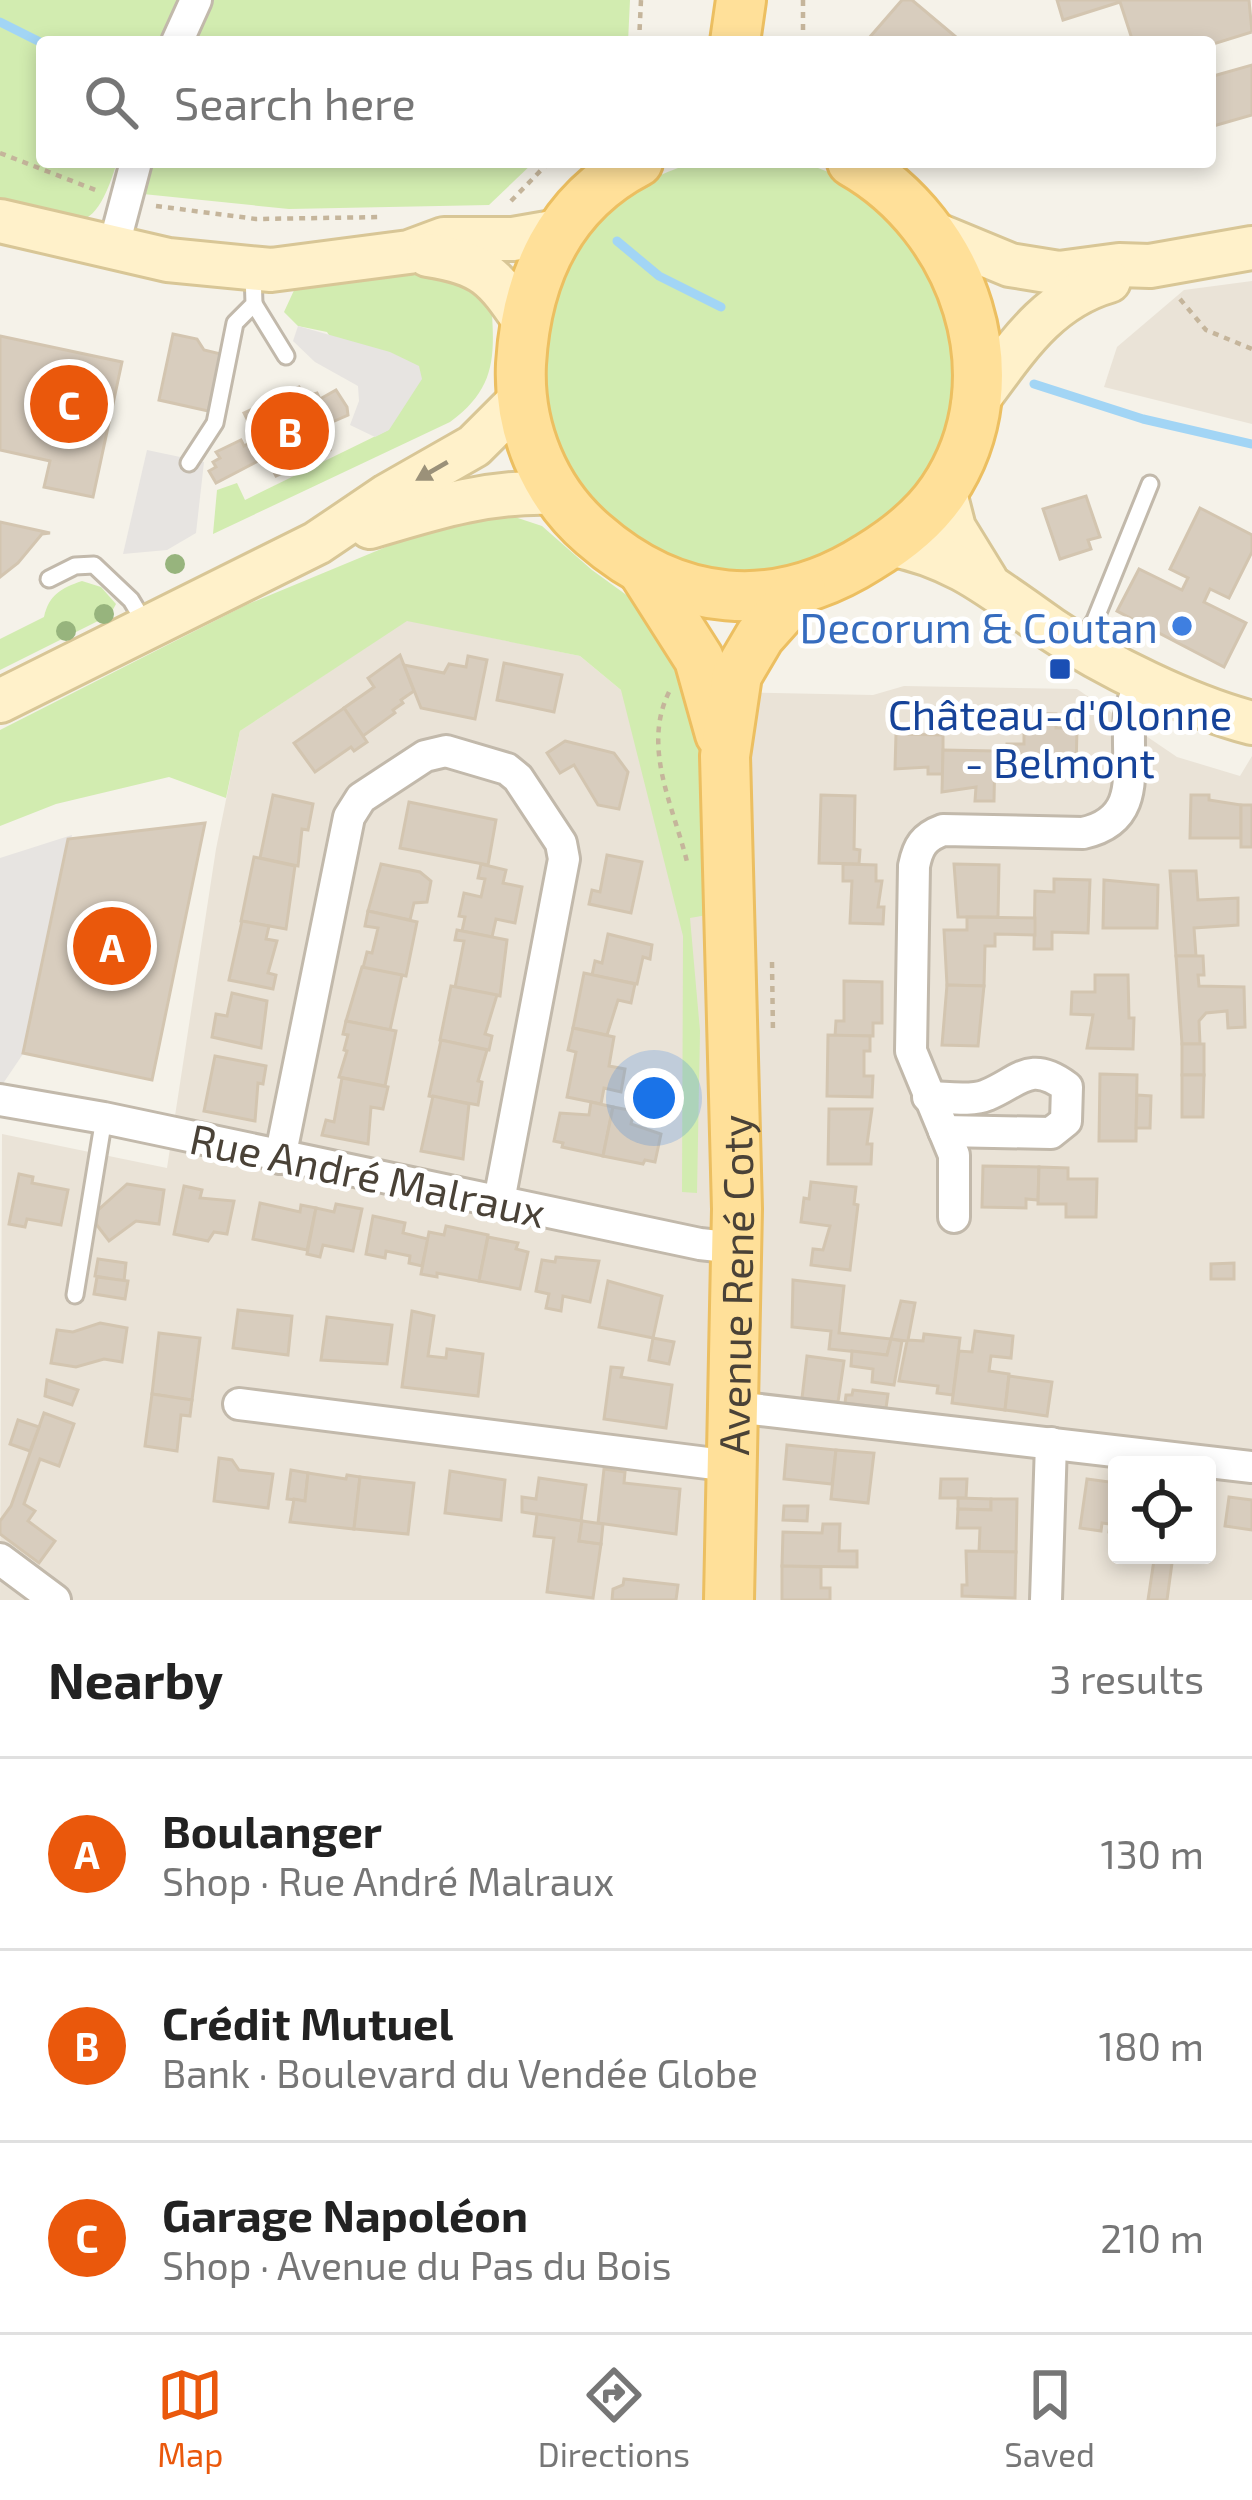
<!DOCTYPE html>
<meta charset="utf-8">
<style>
:root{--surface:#fff;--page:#f2f2f2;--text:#222;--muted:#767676;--line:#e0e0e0;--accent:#ea580c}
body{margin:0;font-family:"Exo 2",sans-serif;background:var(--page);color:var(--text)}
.controls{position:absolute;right:36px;bottom:36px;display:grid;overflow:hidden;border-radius:12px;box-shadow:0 6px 18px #0003}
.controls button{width:108px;height:108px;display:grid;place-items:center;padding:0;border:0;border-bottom:3px solid var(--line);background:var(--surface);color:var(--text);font:60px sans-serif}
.you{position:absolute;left:654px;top:1098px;width:42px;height:42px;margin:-30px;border:9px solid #fff;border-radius:50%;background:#1a73e8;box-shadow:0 0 0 18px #1a73e833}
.badge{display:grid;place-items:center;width:78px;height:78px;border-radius:50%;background:var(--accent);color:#fff;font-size:39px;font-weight:700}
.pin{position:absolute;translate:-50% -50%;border:6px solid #fff;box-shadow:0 3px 12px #0006}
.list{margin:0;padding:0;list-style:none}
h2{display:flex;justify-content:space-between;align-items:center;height:156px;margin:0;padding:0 48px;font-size:51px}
h2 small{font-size:39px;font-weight:400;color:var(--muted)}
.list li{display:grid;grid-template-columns:78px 1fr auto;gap:36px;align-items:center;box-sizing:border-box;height:192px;padding:0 48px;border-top:3px solid var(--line)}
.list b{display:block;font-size:45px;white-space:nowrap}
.list p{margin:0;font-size:39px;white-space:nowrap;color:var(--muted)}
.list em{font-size:39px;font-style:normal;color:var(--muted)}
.icon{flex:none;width:66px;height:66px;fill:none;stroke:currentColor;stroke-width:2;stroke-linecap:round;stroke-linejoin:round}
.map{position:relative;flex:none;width:1252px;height:1600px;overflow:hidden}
.search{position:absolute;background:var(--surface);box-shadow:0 6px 18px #0003;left:36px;right:36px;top:36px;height:132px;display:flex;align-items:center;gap:30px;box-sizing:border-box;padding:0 42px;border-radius:12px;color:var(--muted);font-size:45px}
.sheet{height:732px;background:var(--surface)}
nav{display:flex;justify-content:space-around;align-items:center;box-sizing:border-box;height:168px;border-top:3px solid var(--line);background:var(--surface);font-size:33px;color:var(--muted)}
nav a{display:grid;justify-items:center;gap:6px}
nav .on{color:var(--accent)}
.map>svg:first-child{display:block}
</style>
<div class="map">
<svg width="1252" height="1600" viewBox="0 0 1252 1600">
<rect width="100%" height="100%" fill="#f5f2e9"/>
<g fill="#eae3d7" fill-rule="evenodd">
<path d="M1252,281V424L1104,387L1117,347L1184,290Z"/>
<path d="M407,620L580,656L621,690L873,695L904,686L1077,689L1177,757L1240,776L1252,756V1600H0L2,1134L167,1168L216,849L240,731ZM1117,1465H1207V1555H1117Z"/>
</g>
<g fill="#d2ecb0">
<path d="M0,0H630L628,42H42V162H117C92,244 74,223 0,210Z"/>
<circle cx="748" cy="366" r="210"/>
<path d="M148,162H534L489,205L289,209L143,194Z"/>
<path d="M443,268L491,300C495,355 497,388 450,422L213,534L217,490L237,483L245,500L388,430L327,332L298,326L284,312L296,286Z"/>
<path d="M503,513L542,526L592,570L643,607L700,699L707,915L690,918L700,1031L697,1193L682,1192L683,936L621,690L580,656L407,621L240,731L226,798L169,777L56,804L0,826V730L246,605L451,520Z"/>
<path d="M82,581L101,587L116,604L110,615L0,670V639L44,617C49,595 61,588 82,581Z"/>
</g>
<g fill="#e7e4e1">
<path d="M298,326L390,352L419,366L422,379L389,430L375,437L350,425L359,401L358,386L315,362L293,341Z"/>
<path d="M147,450L204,462L196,533L167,550L123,554Z"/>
<path d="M72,835L27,1048L0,1088V858Z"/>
</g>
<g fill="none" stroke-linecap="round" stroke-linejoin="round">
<g stroke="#a2d5f5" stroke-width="9">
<path d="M0,22L42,43"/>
<path d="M617,241L659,276L721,307"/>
<path d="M1034,384L1143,419L1252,444"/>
</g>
</g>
<g fill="#d8cdbe" stroke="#d3c5b0" stroke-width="3">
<path d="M902,0H912L962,42H873L869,38Z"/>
<path d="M1057,0H1249L1252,32L1210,45V42H1133L1120,2L1063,20Z"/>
<path d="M1252,65V115L1210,127V77Z"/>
<path d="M173,334L197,339L204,350L221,354L208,411L159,400Z"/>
<path d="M0,336L122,362L93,497L44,487L50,461L0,450Z"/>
<path d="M299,387L304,397L317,393L320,399L336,390L347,407L348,415L330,423L325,438L330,450L276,476L263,451L256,454L260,460L216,483L209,471L216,467L213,462L220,458L216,452L241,440L244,446L257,439L244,413Z"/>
<path d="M1086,496L1100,537L1088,540L1091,549L1060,559L1043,509Z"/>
<path d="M1200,508L1252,535V552L1229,598L1210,589L1204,602L1246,623L1224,667L1117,611L1139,569L1182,590L1188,578L1170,569Z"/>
<path d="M0,522L50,533L42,534L18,563L0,577Z"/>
<path d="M400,655L414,691L401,700L403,703L393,710L395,713L363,736L344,708L374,687L368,678Z"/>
<path d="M468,656L487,660L475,719L421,708L404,665L444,673L449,664L466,667Z"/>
<path d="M504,663L562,675L554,712L497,700Z"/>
<path d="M344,708L367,742L354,751L351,747L315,772L294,743Z"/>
<path d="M1024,713L1056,714V728H1077L1076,770L1007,774V744H1024Z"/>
<path d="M896,734L943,735V774H928V767L895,769Z"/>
<path d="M565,741L614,753L628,772L619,809L598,805L574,765L560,773L547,753Z"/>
<path d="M943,750L995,751L994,801H975L976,787L942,792Z"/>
<path d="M273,795L313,804L308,830L302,829L298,866L260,858Z"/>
<path d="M821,795L855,796L854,849L860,850L859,864L819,863Z"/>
<path d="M1191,795H1209V800L1241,805V838H1190Z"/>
<path d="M409,802L496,820L488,865L400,848Z"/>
<rect x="1241" y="805" width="11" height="42"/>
<path d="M205,823L152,1080L23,1053L68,839Z"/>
<path d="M607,855L642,862L631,913L589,904L592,890L600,892Z"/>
<path d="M254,857L295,866L286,929L241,921Z"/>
<path d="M381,864L420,872L431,881L427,902L414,903L410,920L368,911Z"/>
<path d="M481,864L506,870L503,883L522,887L515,923L496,919L492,937L462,931L465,917L459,916L464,893L481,897L485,879L478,878Z"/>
<path d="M843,864L876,865V881H882L878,907H884L883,924L850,923L852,881H843Z"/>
<path d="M954,864L999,865L998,917H958Z"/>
<path d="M1170,871H1196L1198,900L1238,898V925L1194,928L1196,956H1176Z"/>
<path d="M1054,879L1090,880L1088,933L1052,932V949H1034L1035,891L1054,892Z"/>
<path d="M1104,880L1158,885L1157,928H1103Z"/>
<path d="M368,911L417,922L406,976L363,968L367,952L372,953L378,928L365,926Z"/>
<path d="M967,917L1035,918V935L995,934V946H985L984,986L947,985L944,930H967Z"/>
<path d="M242,921L269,926L266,939L277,941L268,973L276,975L273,989L229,980Z"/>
<path d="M457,930L507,940L500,996L455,987L464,941L455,940Z"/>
<path d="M608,934L652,945L650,959L643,957L637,984L592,975L595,961L602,963Z"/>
<path d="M1176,956H1203L1204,975H1198L1199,986L1244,987L1245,1027L1228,1028L1227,1011L1206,1013L1199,1021L1200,1044H1182Z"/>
<path d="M362,967L402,975L390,1030L346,1021Z"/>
<path d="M584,973L635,984L631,1003L618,1000L607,1035L573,1028Z"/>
<path d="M1095,975H1128L1129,1018H1134L1133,1049L1087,1048L1093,1015L1071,1014L1072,992H1095Z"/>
<path d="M844,981L882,982V1023H873V1036H835L836,1021H844Z"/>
<path d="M947,985L984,986L978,1046L942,1045Z"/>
<path d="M451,986L497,995L485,1034L492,1036L489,1050L440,1040Z"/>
<path d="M232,993L267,1001L261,1048L212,1037L216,1014L227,1016Z"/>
<path d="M346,1021L396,1031L385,1086L339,1077L347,1051L344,1050L348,1035L343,1034Z"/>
<path d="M573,1028L614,1037L609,1066L625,1069L621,1092L604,1088L601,1104L567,1097L576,1052L568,1050Z"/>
<path d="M828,1035L870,1036V1051H864V1076H873L872,1097L827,1096Z"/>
<path d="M441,1040L487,1050L478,1081L482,1082L478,1105L429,1096Z"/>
<rect x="1182" y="1044" width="22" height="31"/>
<path d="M215,1056L266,1066L263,1084L258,1083L255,1121L204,1111Z"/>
<path d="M1100,1074L1137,1075L1136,1141H1099Z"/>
<path d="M1182,1075H1204L1203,1117H1182Z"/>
<path d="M342,1078L388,1087L383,1109L371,1107L368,1144L322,1135L326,1120L334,1122Z"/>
<path d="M1137,1095L1151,1096L1150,1128H1136Z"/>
<path d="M433,1096L469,1104L463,1159L421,1151Z"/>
<path d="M591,1102L613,1107L603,1156L562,1147L563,1143L554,1141L560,1113L589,1115Z"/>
<path d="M613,1107L634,1111L631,1124L661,1134L655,1162L645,1160L643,1164L603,1156Z"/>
<path d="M829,1109H872L867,1144H872L871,1164H828Z"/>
<path d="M983,1166L1039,1167L1038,1200L1026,1199V1208L982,1207Z"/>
<path d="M1039,1167L1068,1168V1179H1097L1096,1217H1066V1204H1038Z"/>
<path d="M19,1174L33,1177L32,1183L68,1190L61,1225L27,1219L25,1227L9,1224Z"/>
<path d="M811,1182L856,1187L854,1204L858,1205L850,1270L811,1265L813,1249L823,1250L830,1226L801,1222L804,1198L809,1199Z"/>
<path d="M127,1184L164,1190L159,1224L136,1221L109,1241L96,1224L97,1211Z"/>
<path d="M184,1186L202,1190L200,1198L234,1201L227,1234L214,1232L208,1241L174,1234Z"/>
<path d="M260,1203L300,1212L301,1205L316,1208L307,1250L253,1239Z"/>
<path d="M336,1204L362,1209L353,1251L323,1245L320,1257L307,1254L316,1208L334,1212Z"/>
<path d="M373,1216L405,1223L403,1233L428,1239L422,1266L409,1263L410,1256L386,1251L385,1258L366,1254Z"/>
<path d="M446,1226L488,1235L479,1281L437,1273V1277L421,1274L429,1232L444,1235Z"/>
<path d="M488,1237L518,1243L516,1249L528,1252L520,1289L479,1281Z"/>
<path d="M556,1257L599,1261L590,1302L563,1296L561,1311L546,1308L549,1294L536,1291L542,1260L555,1262Z"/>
<path d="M98,1259L126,1263L124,1281L95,1276Z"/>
<path d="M1234,1263V1279H1211V1264Z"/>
<path d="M97,1277L128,1281L125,1299L94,1294Z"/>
<path d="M793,1280L844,1286L839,1333L891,1339L887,1355L829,1349L831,1331L792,1327Z"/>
<path d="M608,1281L662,1296L653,1338L599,1327Z"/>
<path d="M901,1301L915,1303L908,1340L923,1341L924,1334L960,1338L953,1395L937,1393L938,1386L899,1381L907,1341L891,1339Z"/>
<path d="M238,1310L292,1316L288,1355L233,1348Z"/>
<path d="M412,1311L434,1316L428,1356L446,1358L447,1349L483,1354L478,1396L402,1387Z"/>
<path d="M327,1317L392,1325L387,1364L321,1360Z"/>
<path d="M100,1323L127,1328L122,1362L104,1359L76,1367L51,1363L57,1330L73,1332Z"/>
<path d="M975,1331L1013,1336L1011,1358L991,1356L989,1371L1009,1374L1005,1410L952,1403L959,1351L972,1352Z"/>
<path d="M159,1333L200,1338L192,1400L152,1394Z"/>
<path d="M653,1338L674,1342L669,1364L649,1360Z"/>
<path d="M891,1339L902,1341L894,1385L872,1382L873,1369L851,1366L852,1351L887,1355Z"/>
<path d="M807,1356L844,1361L838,1402L802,1398Z"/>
<path d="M611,1367L623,1368L621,1377L672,1385L666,1428L604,1419Z"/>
<path d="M1009,1376L1052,1382L1047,1416L1005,1410Z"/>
<path d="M47,1380L78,1390L72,1405L45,1396Z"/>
<path d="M853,1390L888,1394L886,1408L845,1403L846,1395H852Z"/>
<path d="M152,1394L192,1400L190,1416L181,1415L177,1451L145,1446Z"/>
<path d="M44,1413L74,1424L59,1466L40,1459L24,1504L35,1511L28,1521L55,1541L39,1563L0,1534V1521L11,1506Z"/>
<path d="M18,1420L39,1427L30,1451L10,1444Z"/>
<path d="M787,1445L836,1450L832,1484L784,1479Z"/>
<path d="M836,1450L874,1453L868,1503L831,1499Z"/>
<path d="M219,1458L232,1460L239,1470L273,1474L268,1508L214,1501Z"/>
<path d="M604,1469L625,1472L624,1483L680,1489L676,1534L598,1523Z"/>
<path d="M291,1470L308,1473L305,1501L287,1499Z"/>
<path d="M450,1471L505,1480L501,1520L445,1513Z"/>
<path d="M308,1473L346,1479L347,1475L360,1477L354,1529L290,1522L294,1499L305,1501Z"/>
<path d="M360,1477L414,1483L408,1534L354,1529Z"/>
<path d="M539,1478L586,1485L581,1521L522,1512V1497L536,1499Z"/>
<path d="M941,1479H967L966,1498H940Z"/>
<path d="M1087,1479L1117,1483V1534L1109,1532L1110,1524L1102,1523L1101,1531L1080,1528Z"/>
<path d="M1229,1497L1252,1500V1530L1225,1526Z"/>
<path d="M958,1498L991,1499V1510L958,1509Z"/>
<path d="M991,1499H1017L1016,1552H979L980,1528H957L958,1509L991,1510Z"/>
<path d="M784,1506H808L807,1521L783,1520Z"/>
<path d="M537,1514L582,1521L579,1541L601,1544L593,1598L547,1592L554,1538L534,1536Z"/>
<path d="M582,1521L603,1524L601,1544L579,1541Z"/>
<path d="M823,1524H840L839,1551H857V1567L782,1566L783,1532L822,1533Z"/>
<path d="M966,1551L1016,1552L1015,1598L962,1596V1585H967Z"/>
<path d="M1154,1560L1172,1563L1167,1600H1148Z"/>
<path d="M782,1566L821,1567V1588H830V1600H782Z"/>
<path d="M624,1579L678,1585L676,1600H612L613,1589L623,1585Z"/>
</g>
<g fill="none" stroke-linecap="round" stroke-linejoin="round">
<g stroke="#c2b9ab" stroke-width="21">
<g id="lane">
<path d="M254,304L286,356"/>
<path d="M189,463L215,423L235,323L254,304L253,272"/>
<path d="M49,579L75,566L94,565L131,600L146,625"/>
<path d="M1080,643L1095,620L1150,484"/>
<path d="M75,1295L104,1118"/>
</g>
</g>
<g stroke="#c2b9ab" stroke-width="36">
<g id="street">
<path d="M177,42L196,0"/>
<path d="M113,249L136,162"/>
<path d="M928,1097C945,1097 971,1102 987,1095C1019,1082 1030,1059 1067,1087L1066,1121L1051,1133L944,1131"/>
<path d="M0,1100L104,1118L700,1244L736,1248"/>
<path d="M280,1158L349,817L361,798L425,756L446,751L507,769L518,778L561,843L564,859L499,1201"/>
<path d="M954,1217V1155L911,1051L914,866C918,846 924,837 943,830L1083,833C1147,819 1124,762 1130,714C1132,701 1138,689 1143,677"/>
<path d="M239,1404L731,1466"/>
<path d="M734,1407L1252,1467"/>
<path d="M0,1559L55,1600"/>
<path d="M1046,1600L1051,1443"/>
</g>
</g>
<g stroke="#d8c696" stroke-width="48">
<g id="secondary">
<path d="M0,221L168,260L271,270L409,252L444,239H513L559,231"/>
<path d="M935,234L1010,265L1059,273L1119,265L1150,266L1252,248"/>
<path d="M428,255C484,264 494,276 525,322"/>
<path d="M973,406C1013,354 1043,300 1109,281"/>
<path d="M944,489L954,528L986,580"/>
<path d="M370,527C433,508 489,490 556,493"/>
<path d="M889,544C957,556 996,591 1051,629C1104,665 1190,707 1252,723"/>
<path d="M0,701L317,543L388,495L474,446L522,398"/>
</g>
</g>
<g stroke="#ecbf61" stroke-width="54">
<g id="primary">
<path d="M735,42L741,0"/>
<path d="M638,162C559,203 526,279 521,364C518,428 544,492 593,534C676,607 775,617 869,557C897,540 924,519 943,491C1019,378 963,225 852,162"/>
<path d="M643,571L699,659L720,734"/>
<path id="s1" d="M729,1600L737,1209L725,756L737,675L760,636L801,590"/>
</g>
</g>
<g stroke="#c5b59b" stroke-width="4.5" stroke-dasharray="6 6" stroke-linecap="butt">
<path d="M803,0V42"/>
<path d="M639,42L641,0"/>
<path d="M0,153L98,191"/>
<path d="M511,201L549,162"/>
<path d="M156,206L256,219L383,217"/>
<path d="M1180,299L1206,330L1252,349"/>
<path d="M669,692C641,749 675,809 688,866"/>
<path d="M772,962L773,1034"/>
</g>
<use href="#lane" stroke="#fff" stroke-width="15"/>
<use href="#street" stroke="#fff" stroke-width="30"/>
<use href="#secondary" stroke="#fff1ca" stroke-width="42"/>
<use href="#primary" stroke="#ffe099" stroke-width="48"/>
</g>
<g fill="#97b47d">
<circle cx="175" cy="564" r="10"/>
<circle cx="104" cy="614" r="10"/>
<circle cx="66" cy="631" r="10"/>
</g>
<defs><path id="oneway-solid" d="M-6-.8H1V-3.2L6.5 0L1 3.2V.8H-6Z" transform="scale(3)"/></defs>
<use fill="#9b9179" href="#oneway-solid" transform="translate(432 471) rotate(150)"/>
<circle fill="#3f7fe0" stroke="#fff" stroke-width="4.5" cx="1182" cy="626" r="12"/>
<rect fill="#1a4fb4" stroke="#fff" stroke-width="4.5" x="1048" y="657" width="24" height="24" rx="6"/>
<g text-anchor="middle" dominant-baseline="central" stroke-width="10" stroke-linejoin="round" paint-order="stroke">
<g font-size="42" fill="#366cbe" stroke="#fff" text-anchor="end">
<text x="1158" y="626">Decorum &amp; Coutan</text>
</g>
<g font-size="42" fill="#164399" stroke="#fff">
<text x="1060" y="713">Château-d'Olonne<tspan x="1060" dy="48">- Belmont</tspan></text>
</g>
<g font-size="42" fill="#4a4237" stroke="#fff">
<text transform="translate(368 1174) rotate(12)">Rue André Malraux</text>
<text stroke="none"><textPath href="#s1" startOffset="315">Avenue René Coty</textPath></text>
</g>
</g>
</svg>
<div class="controls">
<button><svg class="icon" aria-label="locate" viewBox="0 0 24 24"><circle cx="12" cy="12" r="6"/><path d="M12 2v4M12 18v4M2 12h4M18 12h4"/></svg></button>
</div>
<div class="you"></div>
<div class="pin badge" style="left:112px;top:946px">A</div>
<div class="pin badge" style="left:290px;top:431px">B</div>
<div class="pin badge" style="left:69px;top:404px">C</div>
<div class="search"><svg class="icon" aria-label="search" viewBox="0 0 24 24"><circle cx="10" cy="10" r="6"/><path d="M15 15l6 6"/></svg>Search here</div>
</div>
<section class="sheet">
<h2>Nearby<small>3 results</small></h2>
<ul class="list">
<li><span class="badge">A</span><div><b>Boulanger</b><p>Shop · Rue André Malraux</p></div><em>130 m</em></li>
<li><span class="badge">B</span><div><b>Crédit Mutuel</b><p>Bank · Boulevard du Vendée Globe</p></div><em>180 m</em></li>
<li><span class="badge">C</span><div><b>Garage Napoléon</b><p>Shop · Avenue du Pas du Bois</p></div><em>210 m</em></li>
</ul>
</section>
<nav>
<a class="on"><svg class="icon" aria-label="map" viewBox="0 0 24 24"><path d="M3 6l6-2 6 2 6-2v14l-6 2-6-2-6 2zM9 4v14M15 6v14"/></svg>Map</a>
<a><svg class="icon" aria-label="directions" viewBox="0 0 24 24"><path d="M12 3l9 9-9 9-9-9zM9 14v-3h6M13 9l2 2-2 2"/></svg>Directions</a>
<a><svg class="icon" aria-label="saved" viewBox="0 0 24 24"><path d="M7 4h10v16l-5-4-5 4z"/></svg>Saved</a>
</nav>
